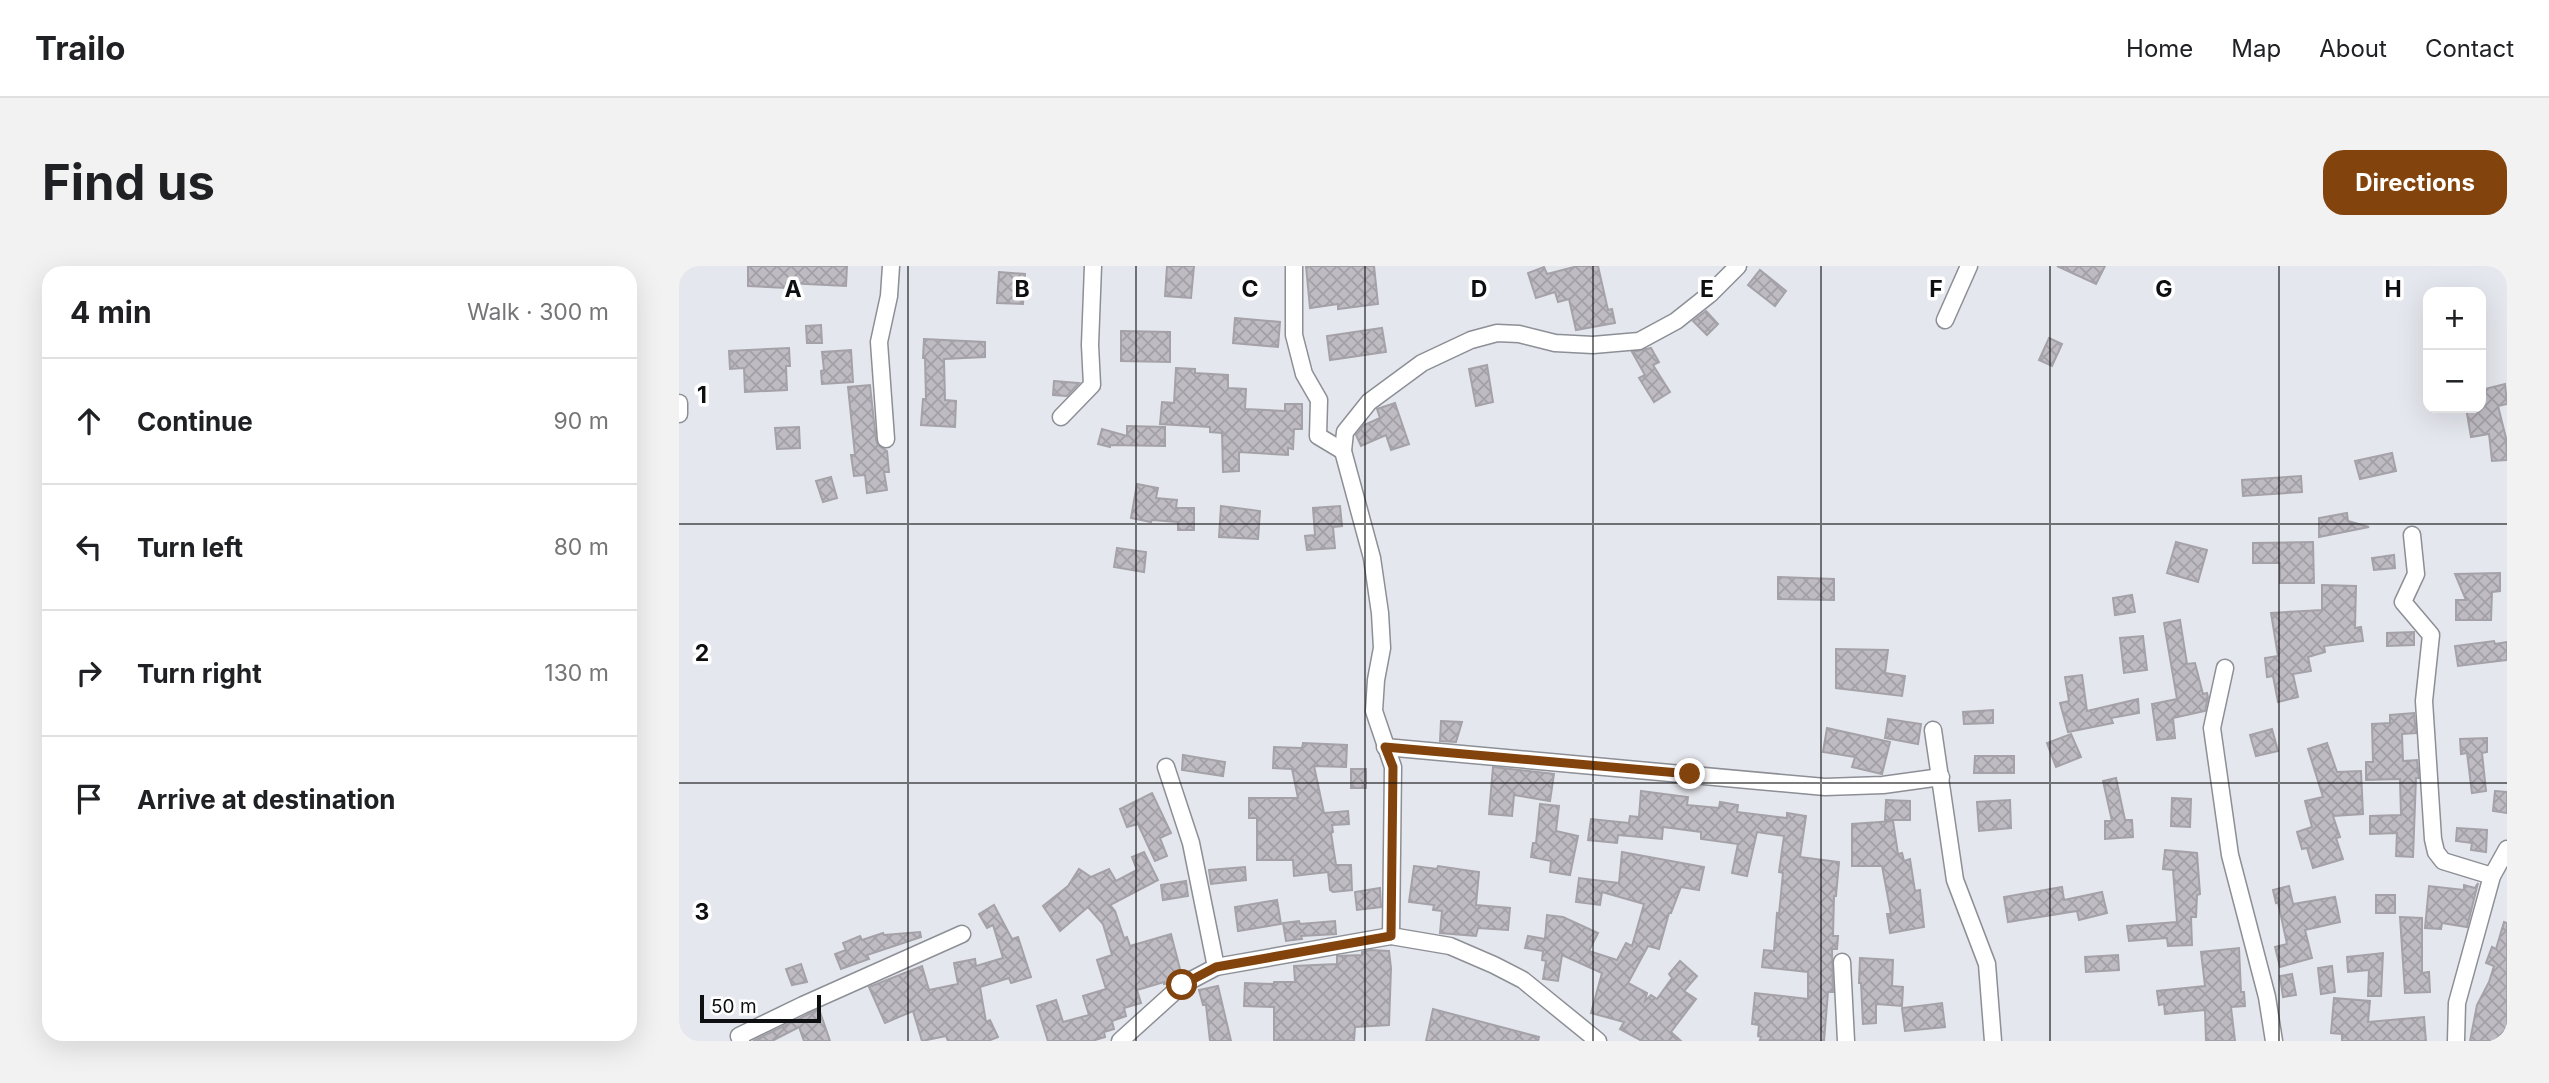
<!DOCTYPE html>
<meta charset="utf-8">
<style>
:root{--surface:#fff;--page:#f2f2f2;--text:#202124;--muted:#757577;--line:#e0e0e0;--accent:#83430c}
body{margin:0;font-family:Inter,sans-serif;background:var(--page);color:var(--text)}
.controls{position:absolute;right:21px;top:21px;display:grid;overflow:hidden;border-radius:14px;box-shadow:0 7px 28px #0002}
.controls button{width:63px;height:63px;display:grid;place-items:center;padding:0;border:0;border-bottom:2px solid var(--line);background:var(--surface);color:var(--text);font:35px sans-serif}
.scale{position:absolute;left:21px;bottom:18px;width:121px;box-sizing:border-box;padding-left:7px;border:4px solid #0e0f11;border-top:0;font-size:19px;line-height:24px;white-space:nowrap;color:#0e0f11;-webkit-text-stroke:5px #fff;paint-order:stroke}
.stop{position:absolute;width:21px;height:21px;margin:-16px;border:5px solid #83430c;border-radius:50%;background:#fff}
.stop.end{background:#83430c;border-color:#fff;box-shadow:0 2px 7px #0008}
.list{margin:0;padding:0;list-style:none}
h2{display:flex;justify-content:space-between;align-items:center;height:91px;margin:0;padding:0 28px;font-size:30px}
h2 small{font-size:23px;font-weight:400;color:var(--muted)}
.list li{display:grid;grid-template-columns:46px 1fr auto;gap:21px;align-items:center;box-sizing:border-box;height:126px;padding:0 28px;border-top:2px solid var(--line)}
.list b{display:block;font-size:26px;white-space:nowrap}
.list em{font-size:23px;font-style:normal;color:var(--muted)}
.icon{flex:none;width:38px;height:38px;fill:none;stroke:currentColor;stroke-width:2;stroke-linecap:round;stroke-linejoin:round}
.map{position:relative;flex:none;width:1828px;height:775px;overflow:hidden;border-radius:21px}
header{display:flex;align-items:center;gap:42px;box-sizing:border-box;height:98px;padding:0 35px;background:var(--surface);border-bottom:2px solid var(--line)}
header strong{font-size:33px}
nav{display:flex;gap:38px;margin-inline-start:auto;font-size:24px}
.intro{display:flex;align-items:center;justify-content:space-between;box-sizing:border-box;height:168px;padding:0 42px}
h1{margin:0;font-size:49px}
.button{padding:18px 32px;border-radius:21px;background:var(--accent);color:#fff;font-size:24px;font-weight:700}
main{display:flex;gap:42px;padding:0 42px}
aside{flex:1;background:var(--surface);border-radius:21px;box-shadow:0 7px 28px #0002}
.map>svg:first-child{display:block}
</style>
<header>
<strong>Trailo</strong>
<nav><a>Home</a><a>Map</a><a>About</a><a>Contact</a></nav>
</header>
<div class="intro"><h1>Find us</h1><a class="button">Directions</a></div>
<main>
<aside>
<h2>4 min<small>Walk · 300 m</small></h2>
<ul class="list">
<li><svg class="icon" aria-label="ahead" viewBox="0 0 24 24"><path d="M12 20V5M6 11l6-6 6 6"/></svg><div><b>Continue</b></div><em>90 m</em></li>
<li><svg class="icon" aria-label="left" viewBox="0 0 24 24"><path d="M17 20v-9H6M10 6l-5 5 5 5"/></svg><div><b>Turn left</b></div><em>80 m</em></li>
<li><svg class="icon" aria-label="right" viewBox="0 0 24 24"><path d="M7 20v-9h11M14 6l5 5-5 5"/></svg><div><b>Turn right</b></div><em>130 m</em></li>
<li><svg class="icon" aria-label="arrive" viewBox="0 0 24 24"><path d="M6 21V4h12l-3 4 3 4H6"/></svg><div><b>Arrive at destination</b></div></li>
</ul>
</aside>
<div class="map">
<svg width="1828" height="775" viewBox="0 0 1828 775">
<defs>
<pattern id="building-cross-hatch" width="8" height="8" patternUnits="userSpaceOnUse" patternTransform="scale(1.75)"><rect width="8" height="8" fill="#bebbc2"/><path d="M0 0l8 8M0 8l8-8" fill="none" stroke="#a2a0a6"/></pattern>
</defs>
<rect width="100%" height="100%" fill="#e5e7ee"/>
<g fill="url(#building-cross-hatch)" stroke="#a4a2a8" stroke-width="2">
<path d="M69,0H168L167,20L107,17V22L69,20Z"/>
<path d="M488,0H515L512,32L486,30Z"/>
<path d="M627,0H695L699,38L659,43V38L631,42Z"/>
<path d="M899,0H919L929,44L933,43L936,57L897,64L890,33L879,36L876,26L857,32L849,7L865,1L868,8Z"/>
<path d="M1378,0H1426L1417,18Z"/>
<path d="M1081,4L1107,25L1096,40L1069,19Z"/>
<path d="M320,6L346,8L344,38L318,37Z"/>
<path d="M1027,45L1039,58L1028,69L1014,55Z"/>
<path d="M556,52L601,56L599,81L554,77Z"/>
<path d="M142,59L143,77H128L127,60Z"/>
<path d="M703,62L707,86L651,94L648,70Z"/>
<path d="M442,65L491,66V96L442,95Z"/>
<path d="M1370,72L1383,78L1373,100L1360,94Z"/>
<path d="M245,73L306,76V91L265,93L266,134L277,135L276,161L242,159L244,133H247L246,92H244Z"/>
<path d="M110,82L111,100H107L108,124L66,126L65,102L51,103L50,85Z"/>
<path d="M972,82L980,96L974,99L991,126L975,136L960,112L966,109L953,86Z"/>
<path d="M172,84L174,116L143,118L142,105L145,104L143,86Z"/>
<path d="M808,99L814,136L797,140L790,103Z"/>
<path d="M497,102L516,103V107L549,109V122L567,123L566,143L606,145V138H623V163H615L614,183L609,182V189L560,186V205L544,206L543,167L531,166V161L481,158L483,136L495,137Z"/>
<path d="M375,115L400,117L388,130L374,129Z"/>
<path d="M1826,118L1828,138L1819,140L1827,172L1828,194L1813,195L1810,168L1792,171L1787,142H1802V124Z"/>
<path d="M191,119L197,174L199,179L208,185L210,206H205L208,224L188,227L186,209L175,210L172,189H176L169,121Z"/>
<path d="M716,137L730,178L712,184L707,169L682,180L677,169L685,159L701,152L698,143Z"/>
<path d="M448,160L486,161V180L431,179V181L419,178L423,163L448,170Z"/>
<path d="M120,161L121,182L98,183L96,162Z"/>
<path d="M1713,187L1717,205L1681,213L1676,195Z"/>
<path d="M1622,210L1623,226L1564,230L1563,214Z"/>
<path d="M152,211L158,232L144,236L137,215Z"/>
<path d="M458,218L479,222L477,232L498,234L497,242H515V264H499V256L473,254L472,256L452,252Z"/>
<path d="M542,240L581,245L579,273L540,271Z"/>
<path d="M661,240L663,260L654,261L656,282L628,284L626,270L636,269L634,242Z"/>
<path d="M1668,247L1669,255L1690,261L1640,271V252Z"/>
<path d="M1497,276L1528,284L1519,316L1488,307Z"/>
<path d="M1634,276L1635,317H1601V297H1574V277Z"/>
<path d="M438,282L467,286L465,306L435,301Z"/>
<path d="M1715,289L1716,302L1695,304L1693,292Z"/>
<path d="M1821,307V325L1813,326L1812,354H1777V334H1787L1776,308Z"/>
<path d="M1099,311L1155,313V334L1099,333Z"/>
<path d="M1643,319L1677,320L1676,362L1682,361L1684,375L1645,380L1646,386L1629,391L1632,405L1614,408L1619,431L1599,436L1594,410L1588,411L1586,392L1599,390L1592,347L1643,344Z"/>
<path d="M1453,329L1456,346L1436,349L1434,332Z"/>
<path d="M1501,354L1508,398L1516,397L1524,428L1528,427L1529,431L1526,445L1494,452L1496,472L1478,474L1473,438L1498,433L1485,357Z"/>
<path d="M1735,366V379L1708,380V367Z"/>
<path d="M1464,370L1468,404L1445,407L1441,372Z"/>
<path d="M1815,375L1816,378L1828,376V394L1779,400L1776,380Z"/>
<path d="M1157,383L1209,384L1206,407L1226,410L1223,430L1157,422Z"/>
<path d="M1403,409L1408,445L1459,433L1460,447L1432,452L1434,457L1389,466L1381,437L1390,435L1386,411Z"/>
<path d="M1314,444V457L1285,458L1284,446Z"/>
<path d="M1735,447L1737,467L1723,468L1724,495L1738,494L1740,512H1737L1734,591L1717,590L1718,567L1691,568V550L1722,549L1721,513L1687,514V496H1694L1693,458L1711,457V449Z"/>
<path d="M1209,453L1242,458L1239,478L1206,472Z"/>
<path d="M762,455L783,456L777,476L761,475Z"/>
<path d="M1148,462L1211,476L1203,508L1173,501L1176,491L1144,486Z"/>
<path d="M1593,463L1599,485L1577,490L1571,469Z"/>
<path d="M1392,468L1402,491L1377,501L1368,477Z"/>
<path d="M1808,472V486L1803,487L1807,525L1793,527L1788,487L1782,488L1781,473Z"/>
<path d="M624,477L668,479L667,501L635,500L645,547L669,545L670,558L653,559L654,566L652,567L657,599H672L673,624L654,626L651,624L649,606L615,610L614,594H578V552H570V532H619L613,503L594,502L595,481L623,482Z"/>
<path d="M1648,477L1658,506L1682,505L1684,548L1654,550L1661,571L1657,572L1664,593L1634,602L1628,582L1623,583L1618,566L1633,561L1626,535L1644,531L1629,483Z"/>
<path d="M504,489L546,496L544,510L503,504Z"/>
<path d="M1296,490H1335V507H1295Z"/>
<path d="M814,501L875,508L871,535L835,529L833,550L810,548Z"/>
<rect x="672" y="503" width="15" height="19"/>
<path d="M1437,512L1446,554H1453L1454,571L1426,573V555H1433L1424,515Z"/>
<path d="M962,525L1009,531L1008,539L1040,542L1041,536L1059,539L1058,546L1108,552V547L1127,550L1121,591L1160,596L1157,630H1155L1154,670H1159L1158,683H1153L1154,726H1149L1145,775L1081,774L1082,771L1079,770L1080,759L1073,758L1076,727L1129,733V706L1083,701L1085,684L1095,685L1098,647L1100,648L1104,607L1100,606L1105,570L1078,566L1068,610L1053,607L1059,578L1022,573V566L984,561L983,573L939,569L938,577L909,574L912,553L950,557L951,550L960,551Z"/>
<path d="M1816,525L1828,526V547L1814,545Z"/>
<path d="M473,527L492,567L481,572L488,590L476,595L459,558L448,561L441,543Z"/>
<path d="M1493,532L1512,533L1511,561L1492,560Z"/>
<path d="M1207,534L1231,535V554H1206Z"/>
<path d="M1331,534L1332,562L1300,565L1298,536Z"/>
<path d="M861,538L880,540L877,565L899,570L891,609L871,606L872,595L852,591L854,577H857Z"/>
<path d="M1214,555L1219,588L1223,587L1225,595L1231,593L1236,625L1241,624L1245,661L1211,667L1208,648H1212L1203,600H1173V558Z"/>
<path d="M1778,562L1808,564L1807,586L1792,584L1793,577L1777,575Z"/>
<path d="M1486,584L1518,587L1521,628L1518,629L1517,651H1512L1513,679L1489,680L1488,672L1450,675L1448,660L1498,656L1494,604L1484,603Z"/>
<path d="M465,586L479,614L431,639L436,645L445,672L448,671L451,680L492,668L502,707L490,717L485,718V716L458,724L462,737L445,742L447,750L433,755L435,763L425,766L426,771L413,775H369L358,740L377,734L384,756L410,749L404,730L427,723L418,694L433,689L424,658L409,641L381,665L364,640L389,620L400,603L412,611L430,603L437,615L458,604L453,591Z"/>
<path d="M943,586L1025,601L1020,624L1002,621L992,647H990L980,683L969,680L949,717L968,727L966,735L972,729L978,733L993,712L990,708L1001,695L1018,710L1005,725L1017,733L992,766L1002,775H963L941,763L945,756L912,747L923,707L883,689L879,715L864,713L867,695L863,694L864,685L846,682L849,670L866,673L868,649L884,651L919,667L910,685L938,694L947,677L953,680L965,638L923,626L921,639L897,636L900,612L940,617Z"/>
<path d="M735,600L758,603L759,600L800,606L797,639L831,642L829,664L799,662L797,670L761,667L763,645L754,644L755,639L730,636Z"/>
<path d="M566,601L567,614L532,618L530,604Z"/>
<path d="M507,615L509,630L484,634L482,619Z"/>
<path d="M1799,617L1788,661L1763,657L1762,663L1746,662L1750,620L1785,624V619L1796,622Z"/>
<path d="M1610,620L1614,638L1656,631L1661,656L1626,664L1633,692L1601,701L1596,681L1608,678L1599,636L1597,637L1594,624Z"/>
<path d="M1383,621L1385,634L1423,626L1428,647L1400,654L1398,645L1329,656L1325,631Z"/>
<path d="M701,622L702,641L678,644L676,626Z"/>
<rect x="1697" y="629" width="19" height="18"/>
<path d="M598,634L602,658L559,665L556,641Z"/>
<path d="M315,639L333,673L339,671L352,711L332,717L330,712L301,721L307,756L311,754L319,771L309,775H269L267,770L243,775L234,745L206,757L190,721L243,700L250,724L279,718L275,697L296,693L297,700L324,692L314,659L308,662L300,648Z"/>
<path d="M1721,651L1743,652V707L1750,706L1751,726L1726,727Z"/>
<path d="M620,655L621,658L656,655L657,668L622,670L623,673L607,675L604,657Z"/>
<path d="M1825,656L1828,657V775H1791L1798,739L1810,716L1815,700L1807,697L1813,681L1817,683Z"/>
<path d="M241,666L242,671L188,689L190,693L162,703L156,688L167,684L164,677L181,670L183,674L204,667L205,669Z"/>
<path d="M1560,682L1562,726H1565L1566,740L1552,741L1556,775H1527L1526,744L1486,748L1485,738L1480,739L1478,725L1526,720L1522,686Z"/>
<path d="M691,684L710,685L712,702L710,759L676,761L675,775L595,774V741L565,740L566,717L595,718V716H616L615,700L658,698V690L683,689V686Z"/>
<path d="M1704,687L1702,730H1689L1690,704L1669,706L1668,691Z"/>
<path d="M1439,689L1440,704L1407,706L1406,691Z"/>
<path d="M1181,692L1214,694L1213,720L1224,721L1223,740L1197,738V757L1184,758L1182,717H1180Z"/>
<path d="M122,698L128,716L113,719L107,703Z"/>
<path d="M1653,700L1656,726L1642,728L1639,702Z"/>
<path d="M1613,708L1617,729L1604,731L1601,710Z"/>
<path d="M539,720L552,775H531L527,739H524L520,724Z"/>
<path d="M1655,732L1691,735L1689,756L1745,751L1747,775H1663V768L1652,767Z"/>
<path d="M1263,737L1266,761L1226,765L1223,742Z"/>
<path d="M140,743L151,775H125L120,761L93,775H74Z"/>
<path d="M754,743L860,771L859,775H747Z"/>
</g>
<g fill="none" stroke-linecap="round" stroke-linejoin="round">
<g stroke="#8c8f95" stroke-width="19">
<g id="minor">
<path d="M615,0V69L625,108L640,134L639,170L664,185"/>
<path d="M1266,54L1290,0"/>
<path d="M0,137V148"/>
<path d="M382,151L413,119L411,79L414,0"/>
<path d="M207,173L200,76L210,30L212,0"/>
<path d="M1733,269L1737,308L1724,336L1752,369L1745,435L1754,573L1757,586L1764,595L1813,610"/>
<path d="M1546,402L1533,462L1551,589L1588,731L1595,775"/>
<path d="M1254,464L1276,614L1308,698L1314,775"/>
<path d="M706,481L1146,521L1204,519L1262,511"/>
<path d="M487,501L512,577L537,701"/>
<path d="M712,670L714,501L695,445L697,414L703,382L701,347L693,292L664,185L666,166L690,136L743,97L792,74L818,67L840,68L876,77L914,79L960,75L997,55L1031,28L1059,0"/>
<path d="M1163,696L1167,775"/>
<path d="M62,775L60,770L124,739L283,668"/>
<path d="M441,775L503,719L537,701L712,670L771,680L815,699L844,714L919,775"/>
<path d="M1777,775L1778,737L1813,610L1828,583"/>
</g>
</g>
<use href="#minor" stroke="#fff" stroke-width="16"/>
</g>
<g fill="none" stroke-linecap="round" stroke-linejoin="round">
<path stroke="#83430c" stroke-width="9" d="M503,719L537,701L712,670L714,501L706,481L1011,508"/>
</g>
<path fill="none" stroke="#0e0f11" stroke-width="2" stroke-opacity="0.55" d="M229,0V775M457,0V775M686,0V775M914,0V775M1142,0V775M1371,0V775M1600,0V775M0,258H1828M0,517H1828"/>
<g font-size="23" text-anchor="middle" font-weight="bold" fill="#0e0f11" stroke="#fff" stroke-width="7" stroke-linejoin="round" paint-order="stroke">
<text x="114" y="31">A</text>
<text x="343" y="31">B</text>
<text x="571" y="31">C</text>
<text x="800" y="31">D</text>
<text x="1028" y="31">E</text>
<text x="1257" y="31">F</text>
<text x="1485" y="31">G</text>
<text x="1714" y="31">H</text>
<text x="23" y="137">1</text>
<text x="23" y="395">2</text>
<text x="23" y="654">3</text>
</g>
</svg>
<div class="controls">
<button>+</button>
<button>−</button>
</div>
<div class="scale">50 m</div>
<div class="stop" style="left:503px;top:719px"></div>
<div class="stop end" style="left:1011px;top:508px"></div>
</div>
</main>
